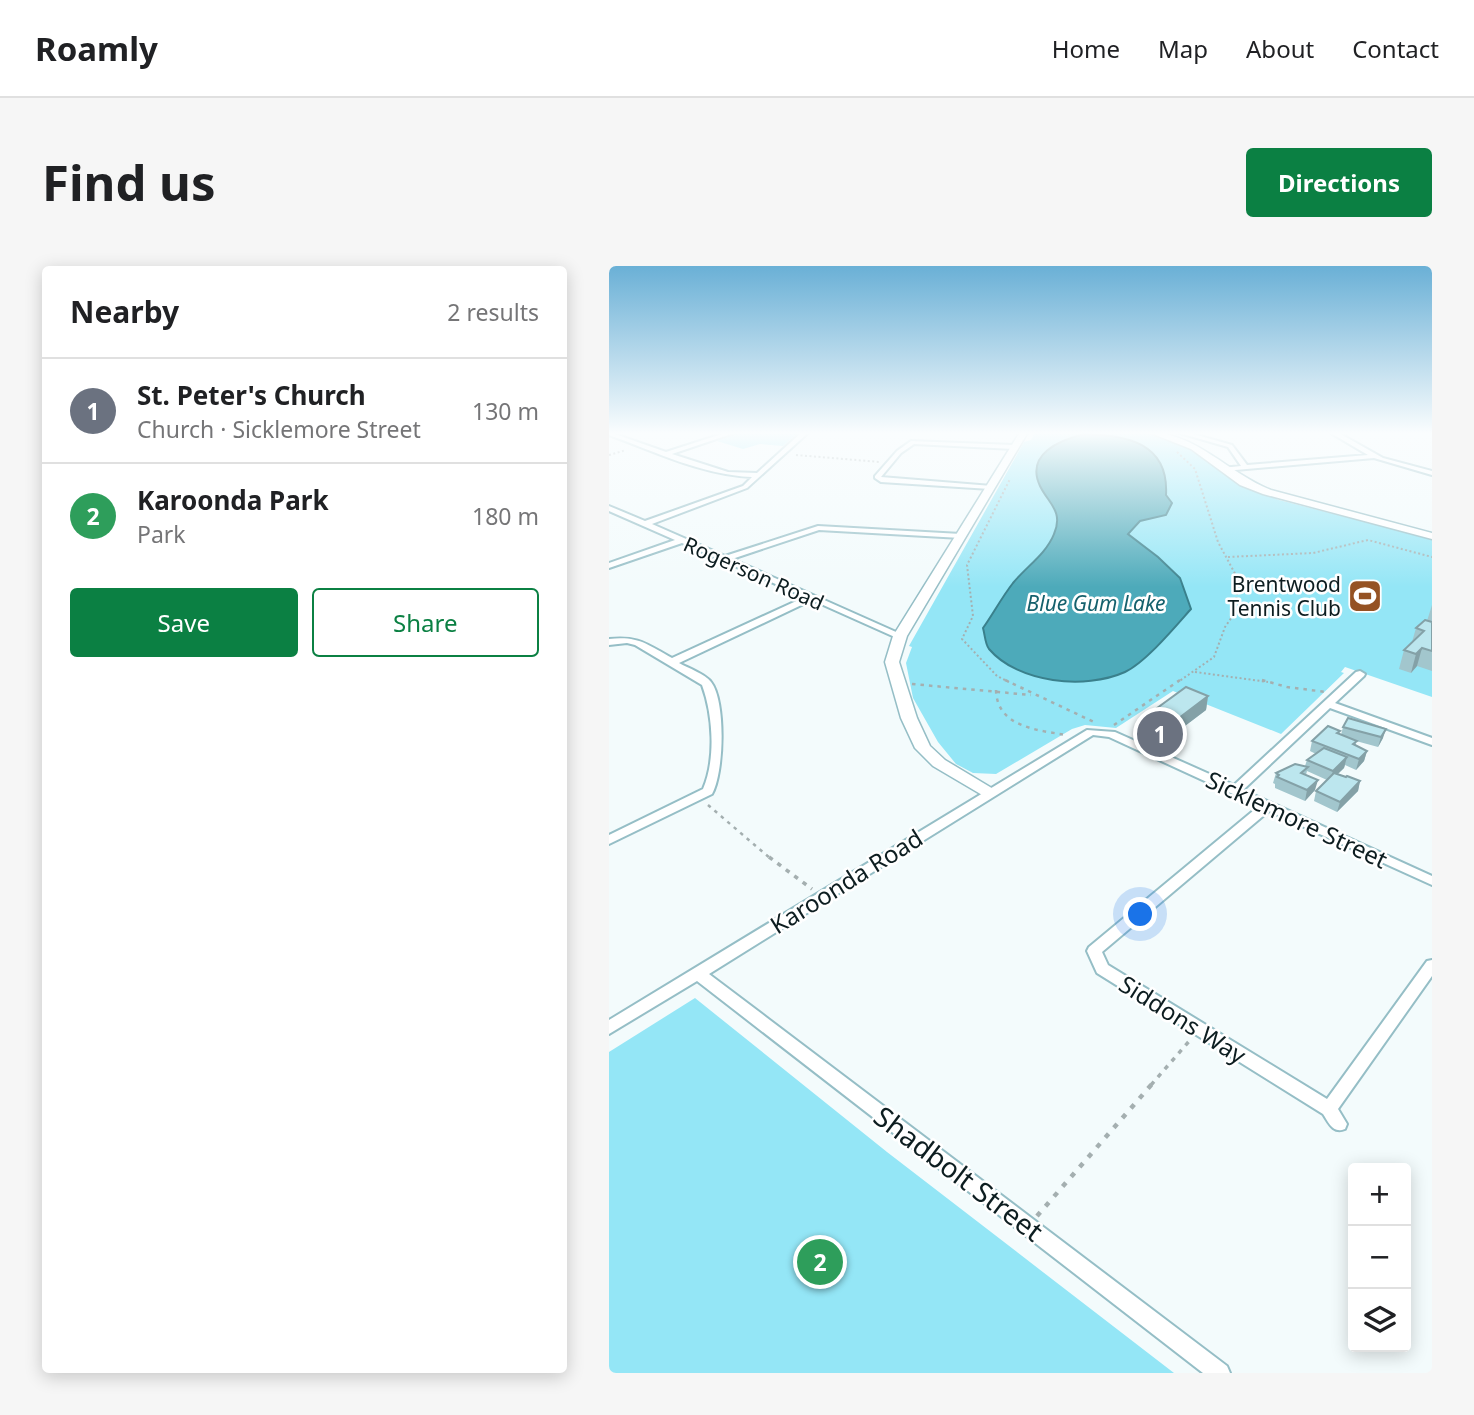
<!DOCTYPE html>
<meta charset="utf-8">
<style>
:root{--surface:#fff;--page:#f6f6f6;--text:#202124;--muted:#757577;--line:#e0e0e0;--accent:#0b8043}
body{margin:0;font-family:"Noto Sans",sans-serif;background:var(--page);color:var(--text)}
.controls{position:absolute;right:21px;bottom:21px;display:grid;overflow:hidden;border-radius:7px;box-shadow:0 4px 18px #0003}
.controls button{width:63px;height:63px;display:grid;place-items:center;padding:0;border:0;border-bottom:2px solid var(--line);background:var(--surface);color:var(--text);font:35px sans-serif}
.you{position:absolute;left:532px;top:649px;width:24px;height:24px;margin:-18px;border:5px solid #fff;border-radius:50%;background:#1a73e8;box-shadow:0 0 0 10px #1a73e833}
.badge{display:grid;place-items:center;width:46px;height:46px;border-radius:50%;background:var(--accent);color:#fff;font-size:23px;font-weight:700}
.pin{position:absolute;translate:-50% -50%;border:4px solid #fff;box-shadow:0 2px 7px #0006}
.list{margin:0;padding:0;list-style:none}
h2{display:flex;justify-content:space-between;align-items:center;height:91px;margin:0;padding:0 28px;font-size:30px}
h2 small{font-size:23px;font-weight:400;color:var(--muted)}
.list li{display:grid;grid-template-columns:46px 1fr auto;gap:21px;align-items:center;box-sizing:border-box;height:105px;padding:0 28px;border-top:2px solid var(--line)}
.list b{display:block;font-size:26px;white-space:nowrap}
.list p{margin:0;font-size:23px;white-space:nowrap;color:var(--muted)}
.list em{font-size:23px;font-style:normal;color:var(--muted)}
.actions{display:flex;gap:14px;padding:21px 28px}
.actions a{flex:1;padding:16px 0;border:2px solid var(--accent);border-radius:7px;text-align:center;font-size:24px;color:var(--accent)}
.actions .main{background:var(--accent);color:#fff}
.icon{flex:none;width:38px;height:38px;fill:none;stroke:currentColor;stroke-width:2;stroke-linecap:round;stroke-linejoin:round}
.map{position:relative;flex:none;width:823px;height:1107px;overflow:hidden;border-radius:7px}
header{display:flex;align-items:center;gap:42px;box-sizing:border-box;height:98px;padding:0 35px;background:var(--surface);border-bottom:2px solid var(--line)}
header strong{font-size:33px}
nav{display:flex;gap:38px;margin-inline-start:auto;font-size:24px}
.intro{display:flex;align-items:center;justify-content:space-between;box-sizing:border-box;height:168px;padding:0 42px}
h1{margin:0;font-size:49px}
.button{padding:18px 32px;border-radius:7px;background:var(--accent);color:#fff;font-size:24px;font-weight:700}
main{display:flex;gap:42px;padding:0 42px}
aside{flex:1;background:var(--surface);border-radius:7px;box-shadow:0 4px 18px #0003}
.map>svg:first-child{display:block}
</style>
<header>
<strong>Roamly</strong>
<nav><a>Home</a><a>Map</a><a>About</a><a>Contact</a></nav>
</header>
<div class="intro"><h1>Find us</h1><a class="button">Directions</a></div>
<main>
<aside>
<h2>Nearby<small>2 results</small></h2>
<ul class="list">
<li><span class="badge" style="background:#6b7280">1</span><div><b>St. Peter's Church</b><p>Church · Sicklemore Street</p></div><em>130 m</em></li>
<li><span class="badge" style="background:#2e9e5b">2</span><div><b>Karoonda Park</b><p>Park</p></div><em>180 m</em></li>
</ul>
<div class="actions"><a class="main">Save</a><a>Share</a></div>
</aside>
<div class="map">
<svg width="823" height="1107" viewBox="0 0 823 1107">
<rect width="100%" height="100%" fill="#f3fbfc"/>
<g fill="#94e6f6">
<path d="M132,166H190L174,180L151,178L134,183L108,175Z"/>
<path d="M421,166L537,167L566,175L590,187L632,219L670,234L823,273V431L736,401L732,406L735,407L672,468L564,425L507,462L476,459L463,463L387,508L364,507L347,498L329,476L304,432L297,397L303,381L300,380L415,176L422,174L425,168Z"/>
<path d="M86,732L278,886L565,1107H0V786Z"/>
</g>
<path fill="#4daaba" stroke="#3a808c" stroke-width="2" d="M475,168C518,169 560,177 557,229L563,237L557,249L531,255L519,268L549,291L571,312L582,343C566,361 537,396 516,406C476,424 409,417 380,383C376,378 376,369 374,362C384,348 393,331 404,317C418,300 437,288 445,268C455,245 439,237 431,220C416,188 451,174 475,168Z"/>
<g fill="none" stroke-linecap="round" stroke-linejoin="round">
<g stroke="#95bec6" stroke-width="4">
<g id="street">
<path d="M0,166L57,186L119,166H128L63,188L119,206L148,207L193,166H200L138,222L43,258L116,290L209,260L352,268L356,270L352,272L210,264L123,293L296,370L291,373L288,372L203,334L70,397C79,402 96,408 102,416C117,435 115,507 103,528L0,578V569L94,523C107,493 104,449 93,419L26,379L18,377L0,379V373C30,370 37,378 63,392L196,331L73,277L0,302V297L66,274L0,245V240L36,255L134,220L143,211C93,209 47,186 0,169Z"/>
<path d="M567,166H577L623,179L638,199L759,189L720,166H728L774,192L823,205V209L765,192L615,205L612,203L613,202L632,200L619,181Z"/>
<path d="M302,175L405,179L408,181L405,183L305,178L292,187L272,211L383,220L385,221L381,223L272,216L266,212V210L288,185Z"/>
<path d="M751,405L756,408L755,410L726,437L823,472V479L721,442L634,524L823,610V619L660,545L493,686L499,699L718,833L818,695L823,694V710L729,843L738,858L736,863C724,868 720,857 714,848L488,707L478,685L480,681L650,540L500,471L484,469L100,708L618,1100L621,1107H594L88,715L0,768V754L478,464L506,466L625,519L747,406Z"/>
</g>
</g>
<g stroke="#95bec6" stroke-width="3">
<g id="secondary">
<path d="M411,166H419L298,370L290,396L308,452L321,480L336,494L386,524L388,528L380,533L324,500L306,482L292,452L276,396L284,370Z"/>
<path d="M539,166C586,166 619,207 662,224L823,267V273L654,228L631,219L582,183Z"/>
</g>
</g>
<g stroke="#a4afb0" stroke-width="2" stroke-dasharray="2 2.5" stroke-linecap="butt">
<path d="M568,186L586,203L609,276L630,315L625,348L616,361L605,391L569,416"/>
<path d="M0,189L17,184"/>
<path d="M187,189L271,196"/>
<path d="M619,291L704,287L759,274L823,291"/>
<path d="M586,406L659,416"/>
<path d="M400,416L388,410L353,373L364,350L358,299L401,213"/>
</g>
<g stroke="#a4afb0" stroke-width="2.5" stroke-dasharray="3.5 5" stroke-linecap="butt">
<path d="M396,414L485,456"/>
<path d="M653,414L678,421L717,426"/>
<path d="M303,418L422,429"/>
<path d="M387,424C388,461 428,464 457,469"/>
<path d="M505,459L571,414"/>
<path d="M99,539L162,593"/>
</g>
<g stroke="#a4afb0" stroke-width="3.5" stroke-dasharray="4.5 6" stroke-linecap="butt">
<path d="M160,591L203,623"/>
<path d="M542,819L582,773"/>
</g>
<path stroke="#a4afb0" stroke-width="4.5" stroke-dasharray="5 8" stroke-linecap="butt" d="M428,950L543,818"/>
<use href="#street" fill="#fff" fill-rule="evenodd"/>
<use href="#secondary" fill="#fff" fill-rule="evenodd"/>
</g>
<g fill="#a2c6cd">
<path d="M823,339V405L808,400L802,407L790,403L795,384L803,376L807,362L818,355Z"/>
<path d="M599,430L597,444L564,469L543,460L544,445Z"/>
<path d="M739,452L774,472L769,481L747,475V479L758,485L755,495L747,504L736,499L735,502L729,508L751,515L749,525L728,546L705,535L707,525L718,514L698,505L697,509L706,524L696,535L666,522V518L664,517L667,507L696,500L698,494L707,488L701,485L703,475L731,465L730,468L732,469L734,461Z"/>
</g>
<g fill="#84a1a7">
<path d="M813,382L808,400L802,407L807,388Z"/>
<path d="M599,430L597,444L564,469L566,455Z"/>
<path d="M777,463L774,472L769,481L772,471Z"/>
<path d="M758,485L755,495L747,504L750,493Z"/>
<path d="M738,491L735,502L721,515L724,505Z"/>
<path d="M709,514L706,524L696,535L698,524Z"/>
<path d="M751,515L749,525L728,546L731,536Z"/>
</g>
<g fill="#bce6ee" stroke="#84a1a7" stroke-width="2">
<path d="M816,354L823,356V385L813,382L807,388L795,384L815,365L807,362Z"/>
<path d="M577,421L599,430L566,455L544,445Z"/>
<path d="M739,452L777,463L772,471L734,461Z"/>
<path d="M719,460L731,465L728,467L748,475L744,478L758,485L750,493L703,475Z"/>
<path d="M715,482L738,491L724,505L698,494Z"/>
<path d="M686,498L699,501L692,507L709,514L698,524L668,511L670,509L667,507Z"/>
<path d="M725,507L737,511L738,510L751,515L731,536L707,525Z"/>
</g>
<linearGradient id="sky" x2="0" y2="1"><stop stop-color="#6ab0d6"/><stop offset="0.52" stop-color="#fafdfe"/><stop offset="1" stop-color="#fafdfe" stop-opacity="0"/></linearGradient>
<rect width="823" height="321" fill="url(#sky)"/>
<defs>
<g id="stadium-square" transform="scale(1.75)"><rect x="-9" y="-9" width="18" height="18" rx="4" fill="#955223" stroke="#fff"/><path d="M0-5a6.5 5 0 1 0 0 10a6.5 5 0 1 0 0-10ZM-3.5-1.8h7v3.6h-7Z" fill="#fff"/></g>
</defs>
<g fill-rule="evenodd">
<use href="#stadium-square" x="756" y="330"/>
</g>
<g text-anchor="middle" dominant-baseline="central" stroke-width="5" stroke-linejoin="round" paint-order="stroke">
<g font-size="21" fill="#0d1d20" stroke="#fff">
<text transform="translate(145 307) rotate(24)">Rogerson Road</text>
</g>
<g font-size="21" fill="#0d1d20" stroke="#fff" text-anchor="end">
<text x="732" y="318">Brentwood<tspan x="732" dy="24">Tennis Club</tspan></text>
</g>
<g font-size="21" font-style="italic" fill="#15616d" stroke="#fff">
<text x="487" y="337">Blue Gum Lake</text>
</g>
<g font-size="24" fill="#0d1d20" stroke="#fff">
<text transform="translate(688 553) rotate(25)">Sicklemore Street</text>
<text transform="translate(237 615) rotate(-32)">Karoonda Road</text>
<text transform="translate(574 753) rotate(32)">Siddons Way</text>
</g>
<g font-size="28" fill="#0d1d20" stroke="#fff">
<text transform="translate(350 907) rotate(37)">Shadbolt Street</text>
</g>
</g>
</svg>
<div class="controls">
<button>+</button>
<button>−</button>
<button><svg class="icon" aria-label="layers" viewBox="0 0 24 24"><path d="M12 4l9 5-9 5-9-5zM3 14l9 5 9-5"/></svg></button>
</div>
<div class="you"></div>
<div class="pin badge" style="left:551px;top:468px;background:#6b7280">1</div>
<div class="pin badge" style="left:211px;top:996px;background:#2e9e5b">2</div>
</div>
</main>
